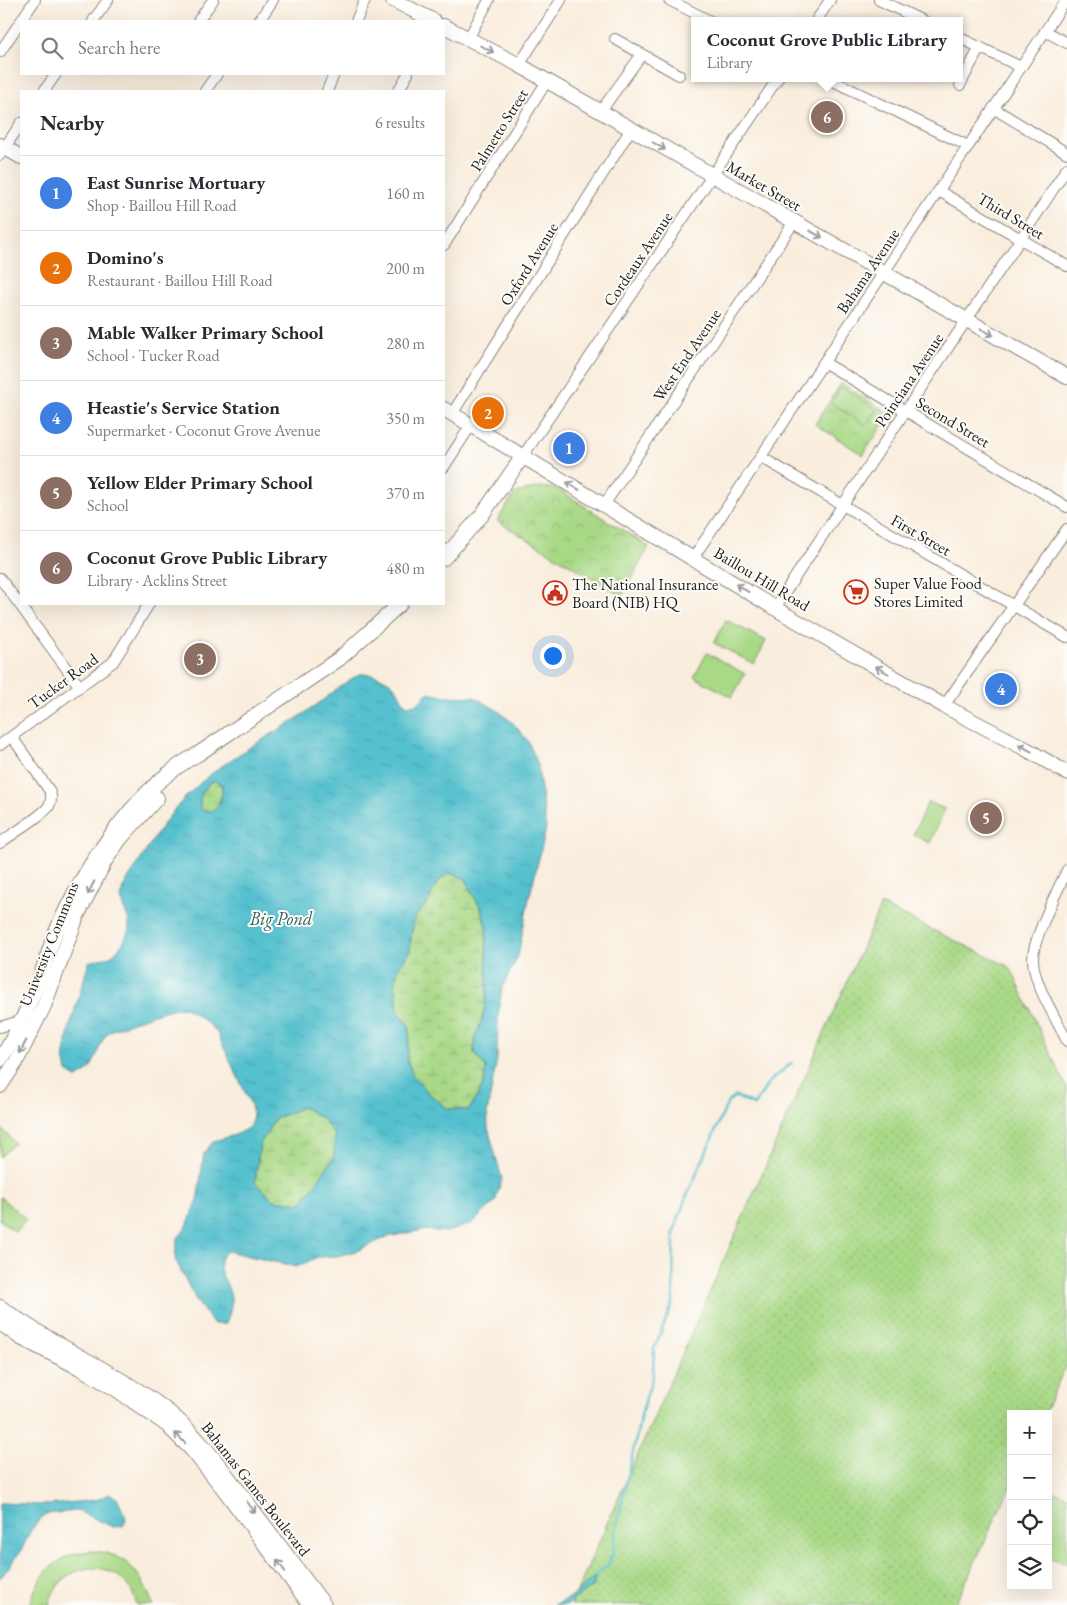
<!DOCTYPE html>
<meta charset="utf-8">
<style>
:root{--surface:#fff;--page:#f2f2f3;--text:#2b2b33;--muted:#7c7c81;--line:#e1e1e2;--accent:#d93025}
body{margin:0;font-family:"EB Garamond",serif;background:var(--page);color:var(--text)}
.controls{position:absolute;right:15px;bottom:15px;display:grid;overflow:hidden;border-radius:0px;box-shadow:0 5px 20px #0002}
.controls button{width:45px;height:45px;display:grid;place-items:center;padding:0;border:0;border-bottom:1px solid var(--line);background:var(--surface);color:var(--text);font:25px sans-serif}
.you{position:absolute;left:552px;top:655px;width:18px;height:18px;margin:-12px;border:4px solid #fff;border-radius:50%;background:#1a73e8;box-shadow:0 0 0 8px #1a73e833}
.badge{display:grid;place-items:center;width:32px;height:32px;border-radius:50%;background:var(--accent);color:#fff;font-size:16px;font-weight:700}
.pin{position:absolute;translate:-50% -50%;border:2px solid #fff;box-shadow:0 1px 5px #0006}
.popup{position:absolute;left:691px;top:17px;width:272px;height:65px;box-sizing:border-box;display:grid;place-content:center;border-radius:0px;background:var(--surface);filter:drop-shadow(0 1px 4px #0005);font-size:16px;white-space:nowrap;color:var(--muted)}
.popup b{font-size:19px;color:var(--text)}
.popup::after{content:'';position:absolute;left:50%;top:100%;margin-left:-10px;border:10px solid transparent;border-top-color:var(--surface)}
.list{margin:0;padding:0;list-style:none}
h2{display:flex;justify-content:space-between;align-items:center;height:65px;margin:0;padding:0 20px;font-size:21px}
h2 small{font-size:16px;font-weight:400;color:var(--muted)}
.list li{display:grid;grid-template-columns:32px 1fr auto;gap:15px;align-items:center;box-sizing:border-box;height:75px;padding:0 20px;border-top:1px solid var(--line)}
.list b{display:block;font-size:19px;white-space:nowrap}
.list p{margin:0;font-size:16px;white-space:nowrap;color:var(--muted)}
.list em{font-size:16px;font-style:normal;color:var(--muted)}
.icon{flex:none;width:28px;height:28px;fill:none;stroke:currentColor;stroke-width:2;stroke-linecap:round;stroke-linejoin:round}
.map{position:relative;flex:none;width:1067px;height:1605px;overflow:hidden}
.search{position:absolute;background:var(--surface);box-shadow:0 5px 20px #0002;left:20px;top:20px;width:425px;height:55px;display:flex;align-items:center;gap:12px;box-sizing:border-box;padding:0 18px;border-radius:0px;color:var(--muted);font-size:19px}
.panel{position:absolute;background:var(--surface);box-shadow:0 5px 20px #0002;left:20px;top:90px;width:425px;height:515px;border-radius:0px}
.map>svg:first-child{display:block}
</style>
<div class="map">
<svg width="1067" height="1605" viewBox="0 0 1067 1605">
<defs>
<pattern id="grass-dots" width="8" height="8" patternUnits="userSpaceOnUse" patternTransform="scale(1.25)"><rect width="8" height="8" fill="#a9d987"/><path d="M2 2h.1M6 6h.1" fill="none" stroke="#91ba74" stroke-width="1.8" stroke-linecap="round"/></pattern>
<pattern id="wetland-marsh" width="20" height="14" patternUnits="userSpaceOnUse" patternTransform="scale(1.25)"><rect width="20" height="14" fill="#a9d987"/><path d="M1 5h8M5 5V1M11 12h8M15 12V8" fill="none" stroke="#91ba74"/></pattern>
<pattern id="park-crowns" width="20" height="18" patternUnits="userSpaceOnUse" patternTransform="scale(1.25)"><rect width="20" height="18" fill="#a9d987"/><path d="M2 6a3 3 0 1 1 6 0M12 15a3 3 0 1 1 6 0" fill="none" stroke="#91ba74"/></pattern>
<pattern id="water-ripples" width="26" height="14" patternUnits="userSpaceOnUse" patternTransform="scale(1.25)"><rect width="26" height="14" fill="#54c0ce"/><path d="M2 4q2-2 4 0t4 0M15 11q2-2 4 0t4 0" fill="none" stroke="#49a4b0"/></pattern>
</defs>
<rect width="100%" height="100%" fill="#fdfcf7"/>
<filter id="ink" filterUnits="userSpaceOnUse"><feTurbulence type="fractalNoise" baseFrequency=".02" numOctaves="2"/><feDisplacementMap in="SourceGraphic" scale="10" xChannelSelector="R" yChannelSelector="G"/><feConvolveMatrix kernelMatrix="1 2 1 2 8 2 1 2 1" color-interpolation-filters="sRGB"/></filter>
<filter id="wash" filterUnits="userSpaceOnUse"><feTurbulence type="fractalNoise" baseFrequency=".0096" numOctaves="4" result="noise"/><feDisplacementMap in="SourceGraphic" scale="20" xChannelSelector="R" yChannelSelector="G"/><feGaussianBlur stdDeviation="1.12" result="paint"/><feColorMatrix in="noise" values="0 0 0 0 0 0 0 0 0 0 0 0 0 0 0 0 0 1.4 0 .05"/><feComposite in="paint" operator="in"/></filter>
<g filter="url(#wash)">
<rect width="100%" height="100%" fill="#f9eddd"/>
<path fill="url(#grass-dots)" stroke="#627a52" d="M881,905L1010,967L1067,1088V1363L1044,1414H1011V1485L955,1605H571Z"/>
<g fill="url(#wetland-marsh)" stroke="#627a52">
<path d="M216,781L222,784C223,797 219,816 201,810C197,798 203,791 210,782Z"/>
<path d="M449,873L466,879L472,893L481,908L486,927L487,992L482,1020L475,1037L474,1053L486,1068L483,1086L469,1110L448,1109L428,1093L413,1075L407,1060L410,1028L398,1010L395,981L398,969L410,950L411,935L416,916L426,905L438,882Z"/>
<path d="M303,1107L322,1118L335,1135L334,1157L302,1203L274,1200L255,1182L260,1144L275,1119Z"/>
</g>
<g fill="url(#park-crowns)" stroke="#627a52">
<path d="M841,383L890,414L863,455L815,424Z"/>
<path d="M540,487L558,489L649,547L622,596L497,521L515,493Z"/>
</g>
<g fill="#a9d987" stroke="#627a52">
<path d="M841,387L876,409L866,425L831,403Z"/>
<path d="M726,620L766,641L754,664L714,643Z"/>
<path d="M707,653L745,674L732,697L694,677Z"/>
<path d="M928,802L945,809L930,843L913,835Z"/>
<path d="M2,1129L15,1143L0,1157V1131Z"/>
<path d="M0,1197L26,1219L15,1232L0,1220Z"/>
<path d="M1048,1489L1067,1496V1564L1048,1557Z"/>
<path d="M92,1551C128,1553 142,1575 153,1605H137C134,1596 131,1588 124,1581C98,1555 56,1571 49,1605H24L31,1603C37,1573 61,1552 92,1551Z"/>
</g>
<g fill="url(#water-ripples)" stroke="#386e75" fill-rule="evenodd">
<path d="M360,674C371,673 387,678 394,686C401,693 399,698 408,706L419,703L427,693L446,696L474,697L497,710L512,722L528,741L538,765L546,829L528,903L518,956L502,988L498,1016L497,1059L487,1113L488,1128L502,1179L495,1202L471,1224L447,1232L423,1230L387,1237L359,1250L338,1256L318,1257L296,1267L227,1251C210,1265 228,1280 231,1297C232,1307 229,1315 226,1324H214L197,1302L175,1259L177,1239L186,1228L197,1202L204,1153L214,1141L235,1135L250,1127L253,1116L251,1105L216,1031L200,1017L183,1007C162,1010 143,1018 123,1026C118,1028 113,1029 109,1032C94,1047 100,1069 76,1078L67,1072L64,1056L69,1029L89,962C97,958 108,959 113,954C121,948 129,934 129,925C129,912 117,906 123,888C125,882 131,875 135,869C145,852 156,834 168,818C205,768 254,747 305,713C324,701 340,684 360,674ZM216,781L222,784C223,797 219,816 202,810C197,798 203,791 210,782ZM449,873L466,879L472,893L481,908L486,927L487,992L482,1020L475,1037L474,1053L486,1068L483,1086L469,1110L448,1109L428,1093L413,1075L407,1060L410,1028L398,1010L395,981L398,969L410,950L411,935L416,916L426,905L438,882ZM303,1107L322,1118L335,1135L334,1157L302,1203L274,1200L255,1182L260,1144L275,1119Z"/>
<path d="M110,1494L118,1499C119,1502 120,1505 121,1507C124,1515 129,1517 123,1526L113,1527L78,1511L45,1514L31,1530L22,1549L0,1579V1503L47,1505L96,1500Z"/>
<path d="M595,1576L594,1586C586,1592 574,1598 568,1605H554L572,1597Z"/>
</g>
<g fill="none" stroke-linecap="round" stroke-linejoin="round">
<path stroke="#54c0ce" stroke-width="2.5" d="M595,1576L608,1565L613,1554L616,1529L642,1411L653,1375L654,1349L673,1303L674,1231L685,1200L728,1102L735,1096L754,1105L770,1081L792,1063"/>
</g>
</g>
<g filter="url(#ink)">
<g fill="none" stroke-linecap="round" stroke-linejoin="round">
<g stroke="#8a847c" stroke-width="12">
<g id="minor">
<path d="M669,0L710,21"/>
<path d="M879,0L923,21"/>
<path d="M93,21L108,0"/>
<path d="M198,21L213,0"/>
<path d="M259,21L273,0"/>
<path d="M356,21L365,0"/>
<path d="M816,21L830,0"/>
<path d="M1045,31L1067,43"/>
<path d="M960,38L1021,67"/>
<path d="M468,39L489,0"/>
<path d="M615,39L679,75"/>
<path d="M0,52L35,0"/>
<path d="M519,65L561,0"/>
<path d="M827,78L968,146"/>
<path d="M960,85L980,47"/>
<path d="M44,91L56,74"/>
<path d="M205,91L217,74"/>
<path d="M327,91L334,74"/>
<path d="M398,91L408,74"/>
<path d="M993,108L1067,153"/>
<path d="M600,112L642,54"/>
<path d="M0,155L21,123"/>
<path d="M939,191L1067,266"/>
<path d="M444,245L547,81"/>
<path d="M825,363L1067,507"/>
<path d="M452,414L631,129"/>
<path d="M523,456L778,78"/>
<path d="M761,457L1067,637"/>
<path d="M444,467L471,425"/>
<path d="M604,505L794,222"/>
<path d="M693,558L1066,0"/>
<path d="M0,578L80,687"/>
<path d="M775,608C871,460 971,316 1067,168"/>
<path d="M944,706L1067,529"/>
<path d="M0,745L113,662L149,604"/>
<path d="M0,843C12,834 42,816 49,806C52,800 52,795 49,790L12,737"/>
<path d="M1067,870C1058,890 1032,940 1033,960C1034,985 1056,1018 1067,1041"/>
<path d="M0,1027L20,1021"/>
</g>
</g>
<g stroke="#8a847c" stroke-width="16">
<g id="major">
<path d="M393,0L434,21"/>
<path d="M444,26L519,65L1067,377"/>
<path d="M0,145L21,157"/>
<path d="M444,409L783,613L944,706L1026,749L1067,773"/>
<path d="M444,558L482,515L523,456"/>
<path d="M0,1060C16,1035 29,1006 40,978C45,963 50,947 56,932C83,868 136,787 198,754L339,659L400,604"/>
<path d="M0,1086L16,1062L44,1006L77,916L105,861L120,839L157,798"/>
<path d="M0,1307C50,1344 108,1368 158,1404C195,1430 222,1469 249,1505C274,1538 299,1572 324,1605"/>
<path d="M0,1323L21,1338L82,1369L117,1390L167,1425L192,1450L223,1488L310,1605"/>
</g>
</g>
<use href="#minor" stroke="#fff" stroke-width="10"/>
<use href="#major" stroke="#fff" stroke-width="14"/>
</g>
<defs><path id="oneway-shaft" d="M-6 0H5M1.5-3L5.5 0L1.5 3" fill="none" stroke-width="1.6" stroke-linecap="round" stroke-linejoin="round" transform="scale(1.25)"/></defs>
<g stroke="#999">
<use href="#oneway-shaft" transform="translate(487 49) rotate(27)"/>
<use href="#oneway-shaft" transform="translate(659 146) rotate(30)"/>
<use href="#oneway-shaft" transform="translate(816 234) rotate(29)"/>
<use href="#oneway-shaft" transform="translate(987 332) rotate(29)"/>
<use href="#oneway-shaft" transform="translate(573 486) rotate(-149)"/>
<use href="#oneway-shaft" transform="translate(742 588) rotate(-149)"/>
<use href="#oneway-shaft" transform="translate(882 670) rotate(-150)"/>
<use href="#oneway-shaft" transform="translate(1025 748) rotate(-151)"/>
<use href="#oneway-shaft" transform="translate(91 888) rotate(116)"/>
<use href="#oneway-shaft" transform="translate(23 1047) rotate(117)"/>
<use href="#oneway-shaft" transform="translate(180 1438) rotate(-135)"/>
<use href="#oneway-shaft" transform="translate(251 1507) rotate(53)"/>
<use href="#oneway-shaft" transform="translate(281 1566) rotate(-127)"/>
</g>
</g>
<defs>
<g id="supermarket-ring" transform="scale(1.25)"><circle r="9.5" fill="#fdfcf7" stroke="#c8321e" stroke-width="1.5"/><path d="M-6-5.5h2.5l.6 2H6L4.5 2H-2.5L-4.4-4H-6ZM-1.5 3.2a1.3 1.3 0 1 0 .1 0ZM3 3.2a1.3 1.3 0 1 0 .1 0Z" fill="#c8321e"/></g>
<g id="civic-ring" transform="scale(1.25)"><circle r="9.5" fill="#fdfcf7" stroke="#c8321e" stroke-width="1.5"/><path d="M-.6-6.5H3V-4.5H.6V-3L4-1V1h2V6H-6V1h2V-1L-.6-3ZM-1.2 2.5V6h2.4V2.5Z" fill="#c8321e"/></g>
</defs>
<g fill-rule="evenodd">
<use href="#supermarket-ring" x="856" y="592"/>
<use href="#civic-ring" x="555" y="593"/>
</g>
<g text-anchor="middle" dominant-baseline="central" stroke-width="4" stroke-linejoin="round" paint-order="stroke">
<g font-size="16" fill="#1c1c1c" stroke="#fdfcf7">
<text transform="translate(499 130) rotate(-58)">Palmetto Street</text>
<text transform="translate(764 186) rotate(30)">Market Street</text>
<text transform="translate(1011 216) rotate(31)">Third Street</text>
<text transform="translate(638 259) rotate(-56)">Cordeaux Avenue</text>
<text transform="translate(529 264) rotate(-58)">Oxford Avenue</text>
<text transform="translate(868 271) rotate(-56)">Bahama Avenue</text>
<text transform="translate(687 355) rotate(-56)">West End Avenue</text>
<text transform="translate(909 380) rotate(-56)">Poinciana Avenue</text>
<text transform="translate(953 422) rotate(31)">Second Street</text>
<text transform="translate(921 535) rotate(30)">First Street</text>
<text transform="translate(762 579) rotate(31)">Baillou Hill Road</text>
<text transform="translate(63 681) rotate(-36)">Tucker Road</text>
<text transform="translate(49 944) rotate(-68)">University Commons</text>
<text transform="translate(256 1489) rotate(52)">Bahamas Games Boulevard</text>
</g>
<g font-size="16" fill="#1c1c1c" stroke="#fdfcf7" text-anchor="start">
<text x="874" y="583">Super Value Food<tspan x="874" dy="18">Stores Limited</tspan></text>
<text x="572" y="584">The National Insurance<tspan x="572" dy="18">Board (NIB) HQ</tspan></text>
</g>
<g font-size="18" font-style="italic" fill="#325e63" stroke="#fdfcf7">
<text x="281" y="918">Big Pond</text>
</g>
</g>
</svg>
<div class="controls">
<button>+</button>
<button>−</button>
<button><svg class="icon" aria-label="locate" viewBox="0 0 24 24"><circle cx="12" cy="12" r="6"/><path d="M12 2v4M12 18v4M2 12h4M18 12h4"/></svg></button>
<button><svg class="icon" aria-label="layers" viewBox="0 0 24 24"><path d="M12 4l9 5-9 5-9-5zM3 14l9 5 9-5"/></svg></button>
</div>
<div class="you"></div>
<div class="pin badge" style="left:569px;top:448px;background:#3f7fe0">1</div>
<div class="pin badge" style="left:488px;top:413px;background:#e8710a">2</div>
<div class="pin badge" style="left:200px;top:659px;background:#8d6e63">3</div>
<div class="pin badge" style="left:1001px;top:689px;background:#3f7fe0">4</div>
<div class="pin badge" style="left:986px;top:818px;background:#8d6e63">5</div>
<div class="pin badge" style="left:827px;top:117px;background:#8d6e63">6</div>
<div class="popup"><b>Coconut Grove Public Library</b>Library</div>
<div class="search"><svg class="icon" aria-label="search" viewBox="0 0 24 24"><circle cx="10" cy="10" r="6"/><path d="M15 15l6 6"/></svg>Search here</div>
<section class="panel">
<h2>Nearby<small>6 results</small></h2>
<ul class="list">
<li><span class="badge" style="background:#3f7fe0">1</span><div><b>East Sunrise Mortuary</b><p>Shop · Baillou Hill Road</p></div><em>160 m</em></li>
<li><span class="badge" style="background:#e8710a">2</span><div><b>Domino's</b><p>Restaurant · Baillou Hill Road</p></div><em>200 m</em></li>
<li><span class="badge" style="background:#8d6e63">3</span><div><b>Mable Walker Primary School</b><p>School · Tucker Road</p></div><em>280 m</em></li>
<li><span class="badge" style="background:#3f7fe0">4</span><div><b>Heastie's Service Station</b><p>Supermarket · Coconut Grove Avenue</p></div><em>350 m</em></li>
<li><span class="badge" style="background:#8d6e63">5</span><div><b>Yellow Elder Primary School</b><p>School</p></div><em>370 m</em></li>
<li><span class="badge" style="background:#8d6e63">6</span><div><b>Coconut Grove Public Library</b><p>Library · Acklins Street</p></div><em>480 m</em></li>
</ul>
</section>
</div>
